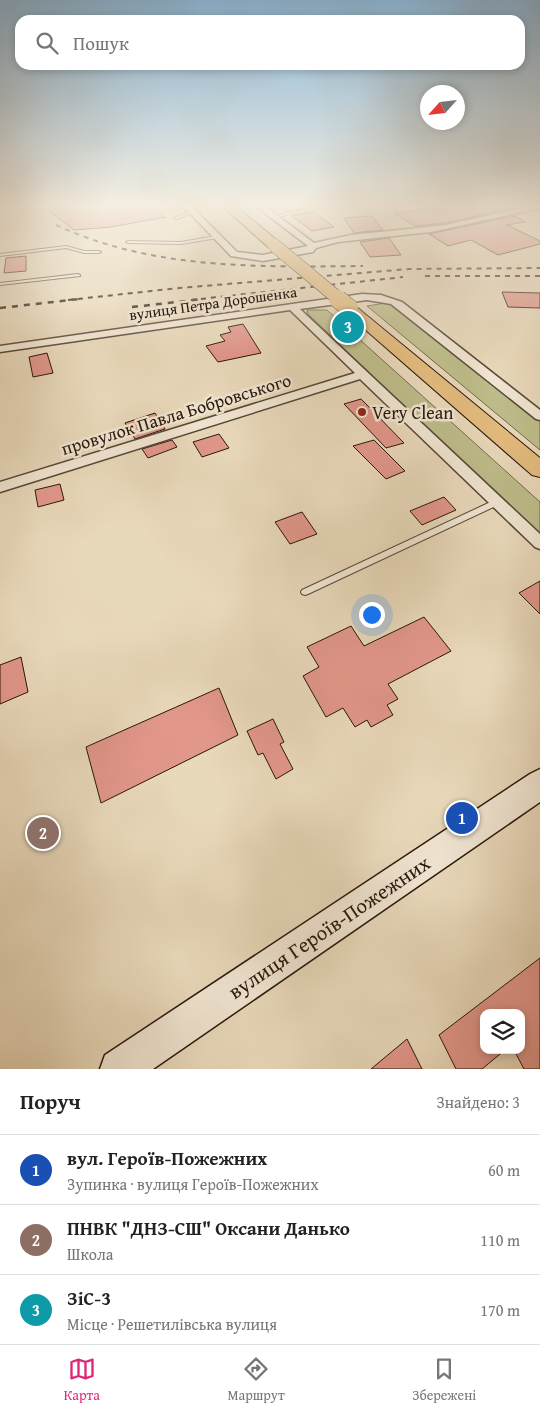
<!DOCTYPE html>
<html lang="uk">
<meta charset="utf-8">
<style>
:root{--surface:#fff;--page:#f6f6f6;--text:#222;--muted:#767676;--line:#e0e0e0;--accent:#db2777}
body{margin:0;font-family:"Gentium Book Plus",serif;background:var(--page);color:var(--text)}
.controls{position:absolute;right:15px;bottom:15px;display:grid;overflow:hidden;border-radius:10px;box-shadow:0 2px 8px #0003}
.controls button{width:45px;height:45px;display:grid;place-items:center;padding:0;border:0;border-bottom:1px solid var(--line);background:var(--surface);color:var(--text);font:25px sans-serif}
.compass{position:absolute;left:420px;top:85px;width:45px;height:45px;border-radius:50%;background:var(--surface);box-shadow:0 2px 8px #0003;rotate:243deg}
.you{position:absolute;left:371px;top:614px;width:18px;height:18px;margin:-12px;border:4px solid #fff;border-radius:50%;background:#1a73e8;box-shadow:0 0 0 8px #1a73e833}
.badge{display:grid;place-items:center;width:32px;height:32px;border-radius:50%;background:var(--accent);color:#fff;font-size:16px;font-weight:700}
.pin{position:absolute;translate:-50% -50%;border:2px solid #fff;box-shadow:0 1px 5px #0006}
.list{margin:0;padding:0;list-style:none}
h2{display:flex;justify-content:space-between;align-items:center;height:65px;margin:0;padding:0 20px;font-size:21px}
h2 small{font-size:16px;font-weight:400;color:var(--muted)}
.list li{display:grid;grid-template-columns:32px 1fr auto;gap:15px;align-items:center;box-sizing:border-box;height:70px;padding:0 20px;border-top:1px solid var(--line)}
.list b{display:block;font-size:19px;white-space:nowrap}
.list p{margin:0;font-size:16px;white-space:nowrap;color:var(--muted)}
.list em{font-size:16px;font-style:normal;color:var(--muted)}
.icon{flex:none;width:28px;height:28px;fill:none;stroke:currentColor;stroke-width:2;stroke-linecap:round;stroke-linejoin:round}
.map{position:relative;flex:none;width:540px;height:1069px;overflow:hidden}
.search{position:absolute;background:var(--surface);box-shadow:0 2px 8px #0003;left:15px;right:15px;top:15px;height:55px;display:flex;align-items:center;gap:12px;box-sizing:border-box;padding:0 18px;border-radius:15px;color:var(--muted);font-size:19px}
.sheet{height:275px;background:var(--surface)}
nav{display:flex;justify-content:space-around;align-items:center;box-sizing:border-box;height:70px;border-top:1px solid var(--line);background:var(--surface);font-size:14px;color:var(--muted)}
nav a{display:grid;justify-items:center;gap:2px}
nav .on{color:var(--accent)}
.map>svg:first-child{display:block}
</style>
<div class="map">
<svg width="540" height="1069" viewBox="0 0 540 1069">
<rect width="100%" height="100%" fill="#e9d9bb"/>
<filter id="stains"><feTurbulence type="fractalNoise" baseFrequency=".004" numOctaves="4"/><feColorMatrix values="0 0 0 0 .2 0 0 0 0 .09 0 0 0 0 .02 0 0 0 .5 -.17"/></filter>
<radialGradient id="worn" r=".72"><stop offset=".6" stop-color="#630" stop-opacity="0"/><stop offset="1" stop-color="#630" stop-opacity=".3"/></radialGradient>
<g fill="#bebd8b" stroke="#736a4b">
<path d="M386,303L392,304L540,420V450L367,306Z"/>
<path d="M307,310H327L540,502V536L308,314Z"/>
</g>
<g fill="#e2978b" stroke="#28160b">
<path d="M40,204H154L166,217L111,227L74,230Z"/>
<path d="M277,204H302L306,207L287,212Z"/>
<path d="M453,204H493L504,210L446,223L415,226L395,214Z"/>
<path d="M312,212H313L334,227L312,231L292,216Z"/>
<path d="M372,216L383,230L354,233L344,218Z"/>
<path d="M514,216L525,222L507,225L540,241V244L498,255L471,240L448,246L429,234Z"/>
<path d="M389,238L401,255L370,257L360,242Z"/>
<path d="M26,256V271L4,273L6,258Z"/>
<path d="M502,292L540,293V308L508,307Z"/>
<path d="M243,324L261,353L218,362L206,346L225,341L220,335L231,332L228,327Z"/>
<path d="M47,353L53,373L33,377L29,357Z"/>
<path d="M361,399L369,407L404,443L386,448L344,404Z"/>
<path d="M155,413L165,429L135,439L125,423Z"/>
<path d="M219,434L229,448L202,457L193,442Z"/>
<path d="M172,440L177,447L148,458L142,449Z"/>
<path d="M374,440L405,471L386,479L353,446Z"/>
<path d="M60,484L64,500L38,507L35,490Z"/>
<path d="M444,497L456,510L422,525L410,511Z"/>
<path d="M302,512L317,534L290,544L275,522Z"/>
<path d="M540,581V614L519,593Z"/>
<path d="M424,617L451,651L388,684L398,699L387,705L393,715L371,727L367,720L355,727L343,708L326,717L303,676L319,667L307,647L351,626L364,646Z"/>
<path d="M21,657L28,692L0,704V665Z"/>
<path d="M219,688L238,735L101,803L86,747Z"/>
<path d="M273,719L284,742L280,744L293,769L276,779L263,753L258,755L247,731Z"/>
<path d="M540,958V1069H524L514,1050H521V1013H484V1050H505L482,1069H456L439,1035Z"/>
<path d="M407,1039L422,1069H371Z"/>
</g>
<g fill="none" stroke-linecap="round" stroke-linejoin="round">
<g stroke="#584737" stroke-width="2">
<g id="lane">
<path d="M331,204H339L273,218L271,217Z"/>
<path d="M192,211L195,212L177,219L174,218Z"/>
<path d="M216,236L218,237L217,238L181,244L128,243L126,242L128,241L181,242Z"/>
<path d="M66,246L84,251H99L101,252L99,253H84L66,248L0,256V254Z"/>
<path d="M78,274L80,275V276L0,285V283Z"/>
<path d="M497,499L501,502L500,504L308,594L305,595L302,594L301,592L302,590Z"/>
</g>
</g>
<g stroke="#584737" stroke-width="3">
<g id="street">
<path d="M181,204H189L237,252L263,255L308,246L253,204H262L314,243L351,235L446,225L538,204L540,208L431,232L338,242L316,248L313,252L263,261L231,256Z"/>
<path d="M362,294L381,295L402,302L540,410V420L536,419L391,304L367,300L300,309L540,534V549L535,547L360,379L0,492V482L355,373L290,310L0,352V346Z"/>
</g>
</g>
<g stroke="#28160b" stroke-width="3">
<path id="secondary" d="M540,769V802L153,1069H100L105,1055L530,774Z"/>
</g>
<g stroke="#28160b" stroke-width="2">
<g id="primary">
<path d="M220,204H233L279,242L281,245L279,248H269Z"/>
<path d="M349,303L354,305L540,458V477L532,475L344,311L341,308Z"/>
</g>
</g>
<use href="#lane" fill="#f1e6d3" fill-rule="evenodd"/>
<use href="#street" fill="#f1e6d3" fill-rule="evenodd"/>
<use href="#secondary" fill="#f1e6d3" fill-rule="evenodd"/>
<use href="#primary" fill="#e4bc7e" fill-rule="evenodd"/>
<g stroke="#28160b" stroke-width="2" stroke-dasharray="5 5" stroke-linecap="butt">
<path d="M56,225C153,270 259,267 363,266"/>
<path d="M425,276H540"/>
<path d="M68,300L179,288L409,269L540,268"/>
<path d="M191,300L403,277"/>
</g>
<g stroke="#28160b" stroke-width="2.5" stroke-dasharray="6 6" stroke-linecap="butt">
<path d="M132,307L203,299"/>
<path d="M0,308L79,299"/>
</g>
<g stroke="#28160b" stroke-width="14" stroke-linecap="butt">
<path id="primary-bridge-far1" d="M274,245L340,300"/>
</g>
<g stroke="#28160b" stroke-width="19" stroke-linecap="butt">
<path id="primary-bridge" d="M338,299L349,308"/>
</g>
<use href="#primary-bridge-far1" stroke="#e4bc7e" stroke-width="13"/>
<use href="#primary-bridge" stroke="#e4bc7e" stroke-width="18"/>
</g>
<linearGradient id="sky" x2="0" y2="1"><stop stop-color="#89b5d6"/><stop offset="0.58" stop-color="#f5eee0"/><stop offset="1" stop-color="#f5eee0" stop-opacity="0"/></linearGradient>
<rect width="540" height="354" fill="url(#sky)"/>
<circle fill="#8f2418" stroke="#f1e6d3" stroke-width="2" cx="362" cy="412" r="5"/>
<g text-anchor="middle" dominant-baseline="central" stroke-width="5" stroke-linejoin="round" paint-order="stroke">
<g font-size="15" fill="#28160b" stroke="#f1e6d3">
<text transform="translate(213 303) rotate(-8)">вулиця Петра Дорошенка</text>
</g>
<g font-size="18" fill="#28160b" stroke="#f1e6d3" text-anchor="start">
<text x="372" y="412">Very Clean</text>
</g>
<g font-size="18" fill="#28160b" stroke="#f1e6d3">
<text transform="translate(176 414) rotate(-17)">провулок Павла Бобровського</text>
</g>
<g font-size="21" fill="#28160b" stroke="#f1e6d3">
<text transform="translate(329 927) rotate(-34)">вулиця Героїв-Пожежних</text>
</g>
</g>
<rect width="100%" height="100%" filter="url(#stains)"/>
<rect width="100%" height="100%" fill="url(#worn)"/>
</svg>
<div class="controls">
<button><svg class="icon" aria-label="layers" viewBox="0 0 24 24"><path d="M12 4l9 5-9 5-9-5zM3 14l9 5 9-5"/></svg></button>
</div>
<svg class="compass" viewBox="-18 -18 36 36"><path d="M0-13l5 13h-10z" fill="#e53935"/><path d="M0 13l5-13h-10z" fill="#767676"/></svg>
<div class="you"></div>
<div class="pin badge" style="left:462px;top:818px;background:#1a4fb4">1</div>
<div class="pin badge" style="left:43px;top:833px;background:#8d6e63">2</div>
<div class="pin badge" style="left:348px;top:327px;background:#0f9aa8">3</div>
<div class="search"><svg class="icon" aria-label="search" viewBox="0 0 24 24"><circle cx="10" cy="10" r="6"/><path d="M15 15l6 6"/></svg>Пошук</div>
</div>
<section class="sheet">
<h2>Поруч<small>Знайдено: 3</small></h2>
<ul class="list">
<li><span class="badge" style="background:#1a4fb4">1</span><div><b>вул. Героїв-Пожежних</b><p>Зупинка · вулиця Героїв-Пожежних</p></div><em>60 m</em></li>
<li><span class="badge" style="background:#8d6e63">2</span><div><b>ПНВК &quot;ДНЗ-СШ&quot; Оксани Данько</b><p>Школа</p></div><em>110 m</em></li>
<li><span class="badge" style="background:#0f9aa8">3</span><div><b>ЗіС-3</b><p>Місце · Решетилівська вулиця</p></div><em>170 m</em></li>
</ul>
</section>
<nav>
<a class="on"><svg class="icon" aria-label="map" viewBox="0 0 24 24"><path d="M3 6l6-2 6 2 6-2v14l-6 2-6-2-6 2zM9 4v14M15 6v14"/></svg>Карта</a>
<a><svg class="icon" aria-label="directions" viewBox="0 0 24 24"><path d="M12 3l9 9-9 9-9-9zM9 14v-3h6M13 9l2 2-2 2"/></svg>Маршрут</a>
<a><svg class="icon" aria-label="saved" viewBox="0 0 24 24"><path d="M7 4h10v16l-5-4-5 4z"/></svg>Збережені</a>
</nav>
